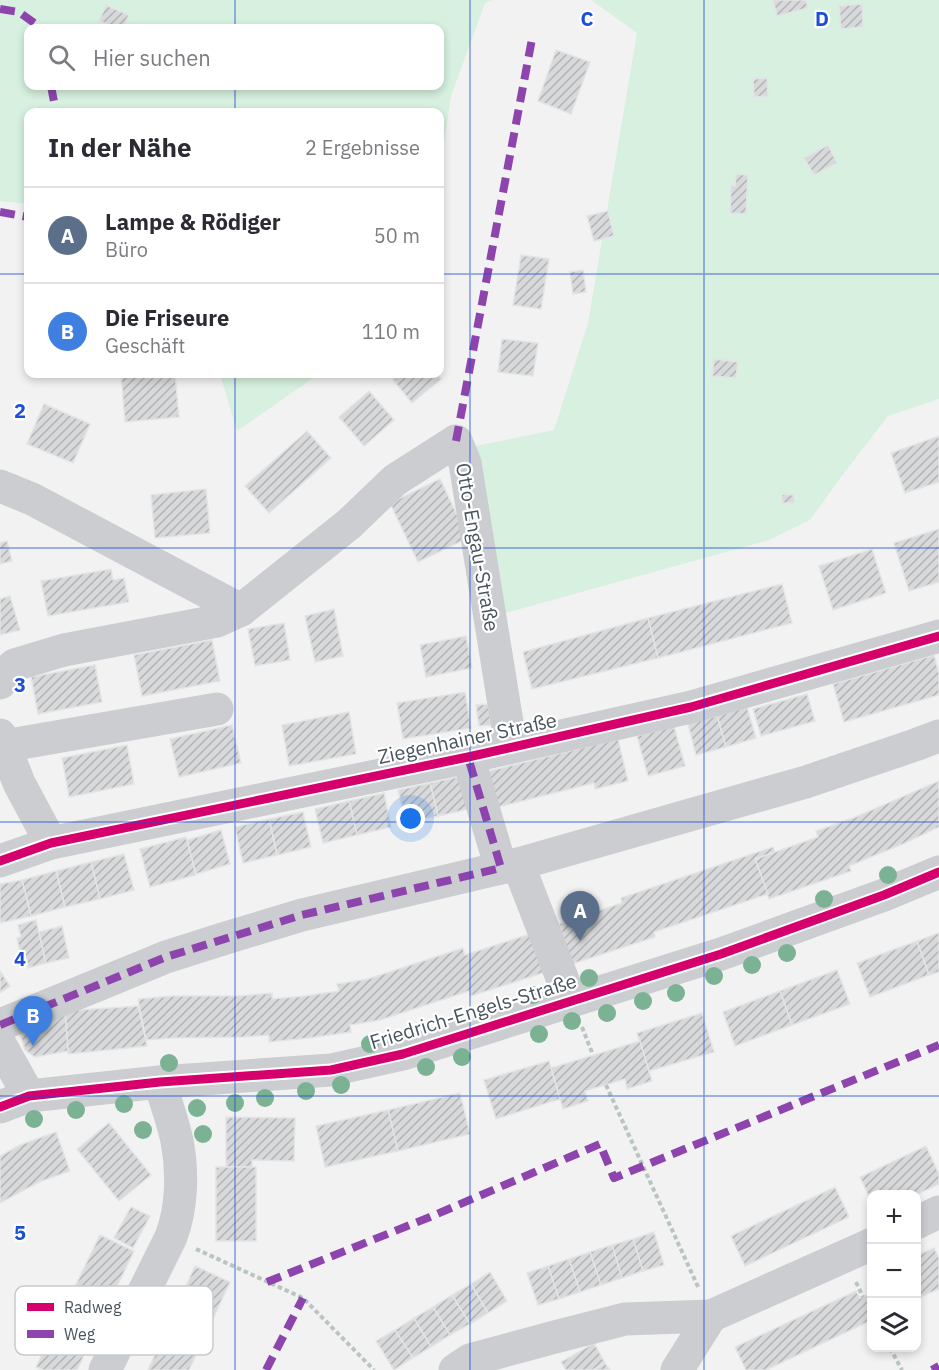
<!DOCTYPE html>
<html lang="de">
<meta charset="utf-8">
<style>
:root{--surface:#fff;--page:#f7f7f7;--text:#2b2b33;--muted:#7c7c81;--line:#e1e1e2;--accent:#0f766e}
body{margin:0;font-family:"IBM Plex Sans",sans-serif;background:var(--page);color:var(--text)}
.controls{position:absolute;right:18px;bottom:18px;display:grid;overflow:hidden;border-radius:12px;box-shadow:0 3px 9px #0003}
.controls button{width:54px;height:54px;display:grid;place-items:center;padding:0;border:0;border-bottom:2px solid var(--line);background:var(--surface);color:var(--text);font:30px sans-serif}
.you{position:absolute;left:411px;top:819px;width:21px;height:21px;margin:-15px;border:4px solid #fff;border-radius:50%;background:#1a73e8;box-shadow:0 0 0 9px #1a73e833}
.badge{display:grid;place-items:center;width:39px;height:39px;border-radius:50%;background:var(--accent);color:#fff;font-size:20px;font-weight:700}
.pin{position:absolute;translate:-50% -50px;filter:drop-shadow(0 2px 3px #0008)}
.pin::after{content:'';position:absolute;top:32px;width:21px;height:18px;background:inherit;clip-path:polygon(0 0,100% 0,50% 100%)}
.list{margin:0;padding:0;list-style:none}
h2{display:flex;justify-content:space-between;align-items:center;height:78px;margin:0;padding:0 24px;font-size:26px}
h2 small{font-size:20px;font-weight:400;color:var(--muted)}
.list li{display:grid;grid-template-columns:39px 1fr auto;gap:18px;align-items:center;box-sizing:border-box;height:96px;padding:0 24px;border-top:2px solid var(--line)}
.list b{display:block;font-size:22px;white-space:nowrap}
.list p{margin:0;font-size:20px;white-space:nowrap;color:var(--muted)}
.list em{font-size:20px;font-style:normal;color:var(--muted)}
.icon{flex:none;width:33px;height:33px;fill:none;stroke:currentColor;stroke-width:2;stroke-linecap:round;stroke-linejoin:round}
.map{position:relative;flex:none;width:939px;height:1370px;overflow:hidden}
.search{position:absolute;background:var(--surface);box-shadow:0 3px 9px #0003;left:24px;top:24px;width:420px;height:66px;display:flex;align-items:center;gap:15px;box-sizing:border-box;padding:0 21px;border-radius:12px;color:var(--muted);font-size:22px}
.panel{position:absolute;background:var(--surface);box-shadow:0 3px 9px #0003;left:24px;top:108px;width:420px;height:270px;border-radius:12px}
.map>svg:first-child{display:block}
</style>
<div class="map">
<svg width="939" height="1370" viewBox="0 0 939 1370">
<defs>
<pattern id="building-hatch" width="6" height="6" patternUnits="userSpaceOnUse" patternTransform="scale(1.5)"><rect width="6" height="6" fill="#d8d9da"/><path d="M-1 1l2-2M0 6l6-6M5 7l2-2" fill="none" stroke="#b1b3b4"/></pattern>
</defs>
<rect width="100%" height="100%" fill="#f2f2f2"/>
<g fill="#d7f0df" fill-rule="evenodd">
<path d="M0,0H493L485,3L451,96L440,169V112H28V204L0,201ZM28,28H440V86H28Z"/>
<path d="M591,0H939V399L888,416L841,477L810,520L769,540L502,614L471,447L554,430L588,323L637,33Z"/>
<path d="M220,374H319L237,431Z"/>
</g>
<g fill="url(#building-hatch)" stroke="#e3e4e5" stroke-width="1.5">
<path d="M773,0H806L808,8L777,16Z"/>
<path d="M862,4L863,27L841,29L839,6Z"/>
<path d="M106,5L129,15L123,28H116L99,21Z"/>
<path d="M556,50L590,62L571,114L538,101Z"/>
<path d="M767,78L768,96L754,97L753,79Z"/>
<path d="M828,145L837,163L814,175L804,158Z"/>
<path d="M736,174L748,175L746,214L730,213L731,186H735Z"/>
<path d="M608,211L614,236L594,241L587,216Z"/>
<path d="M521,255L549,259L541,309L513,305Z"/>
<path d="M583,270L586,292L573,294L570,272Z"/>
<path d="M502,339L538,343L533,376L498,372Z"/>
<path d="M714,359L738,362L736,378L712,376Z"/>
<path d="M121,374H175L179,417L125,422Z"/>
<path d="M401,374H436L441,379L412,403L393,380Z"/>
<path d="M369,391L394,420L364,446L339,417Z"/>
<path d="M44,404L90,424L73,463L27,444Z"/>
<path d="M307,431L331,458L269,513L245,486Z"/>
<path d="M939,436V482L905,493L891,453Z"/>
<path d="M440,479L468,538L418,562L390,503Z"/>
<path d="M206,489L210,533L155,538L151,495Z"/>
<path d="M782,494L794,495V503H782Z"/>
<path d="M939,529V582L909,591L894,543Z"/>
<path d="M7,541L12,561L0,564V543Z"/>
<path d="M872,549L886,593L833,610L819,566Z"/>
<path d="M111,569L113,580L124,578L129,602L48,616L41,581Z"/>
<path d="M782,584L792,623L658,658L648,618Z"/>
<path d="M10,596L20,630L0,635V599Z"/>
<path d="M334,609L343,656L315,662L305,616Z"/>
<path d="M648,618L658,658L532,689L523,652Z"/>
<path d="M284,623L290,660L255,666L248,629Z"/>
<path d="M466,636L472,668L426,677L420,645Z"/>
<path d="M212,640L220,681L142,696L134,655Z"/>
<path d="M934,655L939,673V695L844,722L833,684Z"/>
<path d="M95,665L102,702L38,714L31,677Z"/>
<path d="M465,692L471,728L403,739L397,703Z"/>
<path d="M807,694L815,721L761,736L753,709Z"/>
<path d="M488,704L491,725L479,726L476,705Z"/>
<path d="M747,707L756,738L726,747L717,716Z"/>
<path d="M349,712L356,754L289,766L282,725Z"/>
<path d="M717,716L726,747L696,755L688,724Z"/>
<path d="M232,725L241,763L179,777L170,739Z"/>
<path d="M674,726L685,766L648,776L637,736Z"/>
<path d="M618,739L628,781L595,789L594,783L490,809L481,773Z"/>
<path d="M127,745L134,784L69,797L62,758Z"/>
<path d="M462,776L469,809L438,816L430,783Z"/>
<path d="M939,781V827L903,844L849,866L851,871L769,899L755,859L818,837L816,831L853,818Z"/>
<path d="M430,783L438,816L406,823L398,790Z"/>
<path d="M384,793L391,827L357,835L349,801Z"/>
<path d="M349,801L357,835L323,843L315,809Z"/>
<path d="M303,812L311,847L277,855L269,819Z"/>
<path d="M269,819L277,855L243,863L235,827Z"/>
<path d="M221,830L230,864L196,874L187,840Z"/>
<path d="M186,837L196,875L150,887L140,849Z"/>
<path d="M773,847L775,852L755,859L768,894L654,932L655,937L572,964L559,924L622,903L621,898Z"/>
<path d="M124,854L134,890L100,899L91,862Z"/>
<path d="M91,862L100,899L65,907L56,871Z"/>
<path d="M56,871L65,907L31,916L22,880Z"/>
<path d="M22,880L31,916L0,923V884Z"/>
<path d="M36,920L46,963L28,968L24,951L20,952L17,938L21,937L18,925Z"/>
<path d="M62,926L69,958L46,963L39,932Z"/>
<path d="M533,933L546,972L471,996L469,991L380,1020L350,1025L351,1032L309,1038L269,1042V1035L243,1037L172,1038L146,1040L138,999L173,996H239L272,993V999L305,996L339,991L337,984L368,979L463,948L465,955Z"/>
<path d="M939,933V972L929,975L917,941Z"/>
<path d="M917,941L929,975L870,997L857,963Z"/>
<path d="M837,970L850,1004L792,1025L780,991Z"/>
<path d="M0,971L10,986L0,993Z"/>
<path d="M780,991L792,1025L735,1046L723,1012Z"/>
<path d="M138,1006L147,1046L68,1054L65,1011Z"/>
<path d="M65,1011L68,1051L35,1057L25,1050L19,1030Z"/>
<path d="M702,1013L714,1052L649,1071L637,1033Z"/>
<path d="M640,1041L652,1081L627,1089L625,1079L585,1091L588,1101L563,1109L551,1068Z"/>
<path d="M549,1061L560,1099L496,1119L484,1080Z"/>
<path d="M460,1093L470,1134L398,1151L388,1110Z"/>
<path d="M388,1110L398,1151L325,1167L316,1126Z"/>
<path d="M226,1117L295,1118L294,1161L252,1160V1167H226Z"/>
<path d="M109,1123L151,1175L119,1201L77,1149Z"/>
<path d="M56,1132L70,1171L39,1182L0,1203V1156L20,1145Z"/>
<path d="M926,1146L939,1174V1184L916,1195L872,1194V1203L860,1177Z"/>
<rect x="216" y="1167" width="40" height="74"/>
<path d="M835,1187L849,1217L745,1266L731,1236Z"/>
<path d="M131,1207L150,1216L133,1248L114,1238Z"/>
<path d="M654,1232L664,1265L643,1271L633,1239Z"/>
<path d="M100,1235L134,1251L77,1370H43L36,1367Z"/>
<path d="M633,1239L643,1271L622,1278L612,1245Z"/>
<path d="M612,1245L622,1278L601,1285L590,1252Z"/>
<path d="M934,1248L939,1258V1289L916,1299V1256Z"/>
<path d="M590,1252L601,1285L580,1292L569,1259Z"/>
<path d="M569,1259L580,1292L559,1299L548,1266Z"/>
<path d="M195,1266L230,1282L189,1370H148Z"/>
<path d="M548,1266L559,1299L538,1305L527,1273Z"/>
<path d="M490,1272L507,1301L488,1313L471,1284Z"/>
<path d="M471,1284L488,1313L470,1324L452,1295Z"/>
<path d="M856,1291L860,1298L872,1293V1320L766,1370H746L735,1347Z"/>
<path d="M452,1295L470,1324L450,1335L433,1307Z"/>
<path d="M433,1307L450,1335L431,1347L414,1318Z"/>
<path d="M414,1318L431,1347L413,1358L395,1330Z"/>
<path d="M395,1330L413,1358L394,1370L376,1341Z"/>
<path d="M594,1343L605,1363L593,1370H566L561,1362Z"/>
<path d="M605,1363L610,1370H593Z"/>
</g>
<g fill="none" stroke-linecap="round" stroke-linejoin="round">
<g stroke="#b9c5c1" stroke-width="4" stroke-dasharray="4.5 3" stroke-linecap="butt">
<path d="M582,1027L593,1055"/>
<path d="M606,1085L699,1289"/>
<path d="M196,1249L303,1298L374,1370"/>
<path d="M856,1282L863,1297"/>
<path d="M890,1348L902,1370"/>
</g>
<g stroke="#cbcdd0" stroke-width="33">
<path d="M0,486L32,499L241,610"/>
<path d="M0,683L14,665L64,650L217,621L241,610L349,524L395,480L456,441L465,463L511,747"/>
<path d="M0,735L19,783L51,843"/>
<path d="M4,746L217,709"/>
<path d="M468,757L501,868"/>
<path d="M0,861L51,843L468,757L691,707L939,636"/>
<path d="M518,864L571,1001"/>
<path d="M0,1025L166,957L229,937L302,915L518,864L806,782L915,745L939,736"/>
<path d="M0,1044L29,1096"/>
<path d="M0,1107L29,1096L160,1082L331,1070L403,1054L721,954L884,895L939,872"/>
<path d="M916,1223L939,1212"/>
<path d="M105,1370L171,1237C182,1208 183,1172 177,1141C173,1121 165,1101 160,1082"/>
<path d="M455,1370L470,1360L551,1338L625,1319L711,1316"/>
<path d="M677,1370L711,1316L872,1244"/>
</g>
<g stroke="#8e44ad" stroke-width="8" stroke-dasharray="15 8" stroke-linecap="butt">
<path d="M0,9L19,12L37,25V28"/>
<path d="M51,86L56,112"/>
<path d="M0,212L28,217"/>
<path d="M456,441L532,39"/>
<path d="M0,1025L166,957L302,915L501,868L468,757"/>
<path d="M267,1282L430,1217L600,1144L614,1178L939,1045"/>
<path d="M266,1370L303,1298"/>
<path d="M932,1370L939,1366"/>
</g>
<g stroke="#fff" stroke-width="13">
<g id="cycleway">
<path d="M0,861L51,843L468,757L691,707L939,636"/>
<path d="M0,1107L29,1096L160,1082L331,1070L403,1054L721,954L884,895L939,872"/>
</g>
</g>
<use href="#cycleway" stroke="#d6006c" stroke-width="9"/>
</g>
<g fill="#7cb294">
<circle cx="888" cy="875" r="9"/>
<circle cx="824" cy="899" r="9"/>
<circle cx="787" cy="953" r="9"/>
<circle cx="752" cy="965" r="9"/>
<circle cx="714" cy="976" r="9"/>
<circle cx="589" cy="978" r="9"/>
<circle cx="676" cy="993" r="9"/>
<circle cx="533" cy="995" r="9"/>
<circle cx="643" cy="1001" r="9"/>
<circle cx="607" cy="1013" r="9"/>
<circle cx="572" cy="1021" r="9"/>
<circle cx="539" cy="1034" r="9"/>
<circle cx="370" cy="1044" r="9"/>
<circle cx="462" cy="1057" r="9"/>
<circle cx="169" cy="1063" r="9"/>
<circle cx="426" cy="1067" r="9"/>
<circle cx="341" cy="1085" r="9"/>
<circle cx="306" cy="1091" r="9"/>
<circle cx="265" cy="1098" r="9"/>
<circle cx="235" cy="1103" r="9"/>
<circle cx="124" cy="1104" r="9"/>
<circle cx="197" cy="1108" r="9"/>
<circle cx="76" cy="1110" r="9"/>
<circle cx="34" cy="1119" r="9"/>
<circle cx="143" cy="1130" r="9"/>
<circle cx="203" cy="1134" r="9"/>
</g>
<path fill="none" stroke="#1d4ed8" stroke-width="1.5" stroke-opacity="0.55" d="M235,0V28M470,0V1370M704,0V1370M235,86V112M0,274H28M440,274H939M235,374V1370M0,548H939M0,822H939M0,1096H939"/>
<g text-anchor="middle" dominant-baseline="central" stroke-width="4.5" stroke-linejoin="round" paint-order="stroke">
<g font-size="20" fill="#49555d" stroke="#fff">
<text transform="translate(478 547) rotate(80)">Otto-Engau-Straße</text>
<text transform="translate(467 738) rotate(-12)">Ziegenhainer Straße</text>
<text transform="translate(473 1011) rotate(-17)">Friedrich-Engels-Straße</text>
</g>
</g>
<rect x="15" y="1286" width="198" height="69" rx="9" fill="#fff" stroke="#c8ccce" stroke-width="1.5"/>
<rect x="27" y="1303" width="27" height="8" fill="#d6006c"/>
<rect x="27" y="1330" width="27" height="8" fill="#8e44ad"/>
<g font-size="16" fill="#49555d">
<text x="64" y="1313">Radweg</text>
<text x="64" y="1340">Weg</text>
</g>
<g font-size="20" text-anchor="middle" font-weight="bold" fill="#1d4ed8" stroke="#fff" stroke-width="4.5" stroke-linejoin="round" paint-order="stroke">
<text x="587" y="26">C</text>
<text x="822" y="26">D</text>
<text x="20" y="418">2</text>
<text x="20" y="692">3</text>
<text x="20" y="966">4</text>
<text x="20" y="1240">5</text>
</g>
</svg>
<div class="controls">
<button>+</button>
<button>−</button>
<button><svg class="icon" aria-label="layers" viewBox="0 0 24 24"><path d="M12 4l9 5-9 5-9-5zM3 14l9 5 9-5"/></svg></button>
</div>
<div class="you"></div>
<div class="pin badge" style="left:580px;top:941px;background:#5c6f8a">A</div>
<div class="pin badge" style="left:33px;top:1046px;background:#3f7fe0">B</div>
<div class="search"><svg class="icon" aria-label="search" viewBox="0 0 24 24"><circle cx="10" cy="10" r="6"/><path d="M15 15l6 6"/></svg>Hier suchen</div>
<section class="panel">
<h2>In der Nähe<small>2 Ergebnisse</small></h2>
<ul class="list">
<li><span class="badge" style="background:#5c6f8a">A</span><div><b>Lampe &amp; Rödiger</b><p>Büro</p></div><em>50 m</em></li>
<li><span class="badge" style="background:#3f7fe0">B</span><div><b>Die Friseure</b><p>Geschäft</p></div><em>110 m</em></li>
</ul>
</section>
</div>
